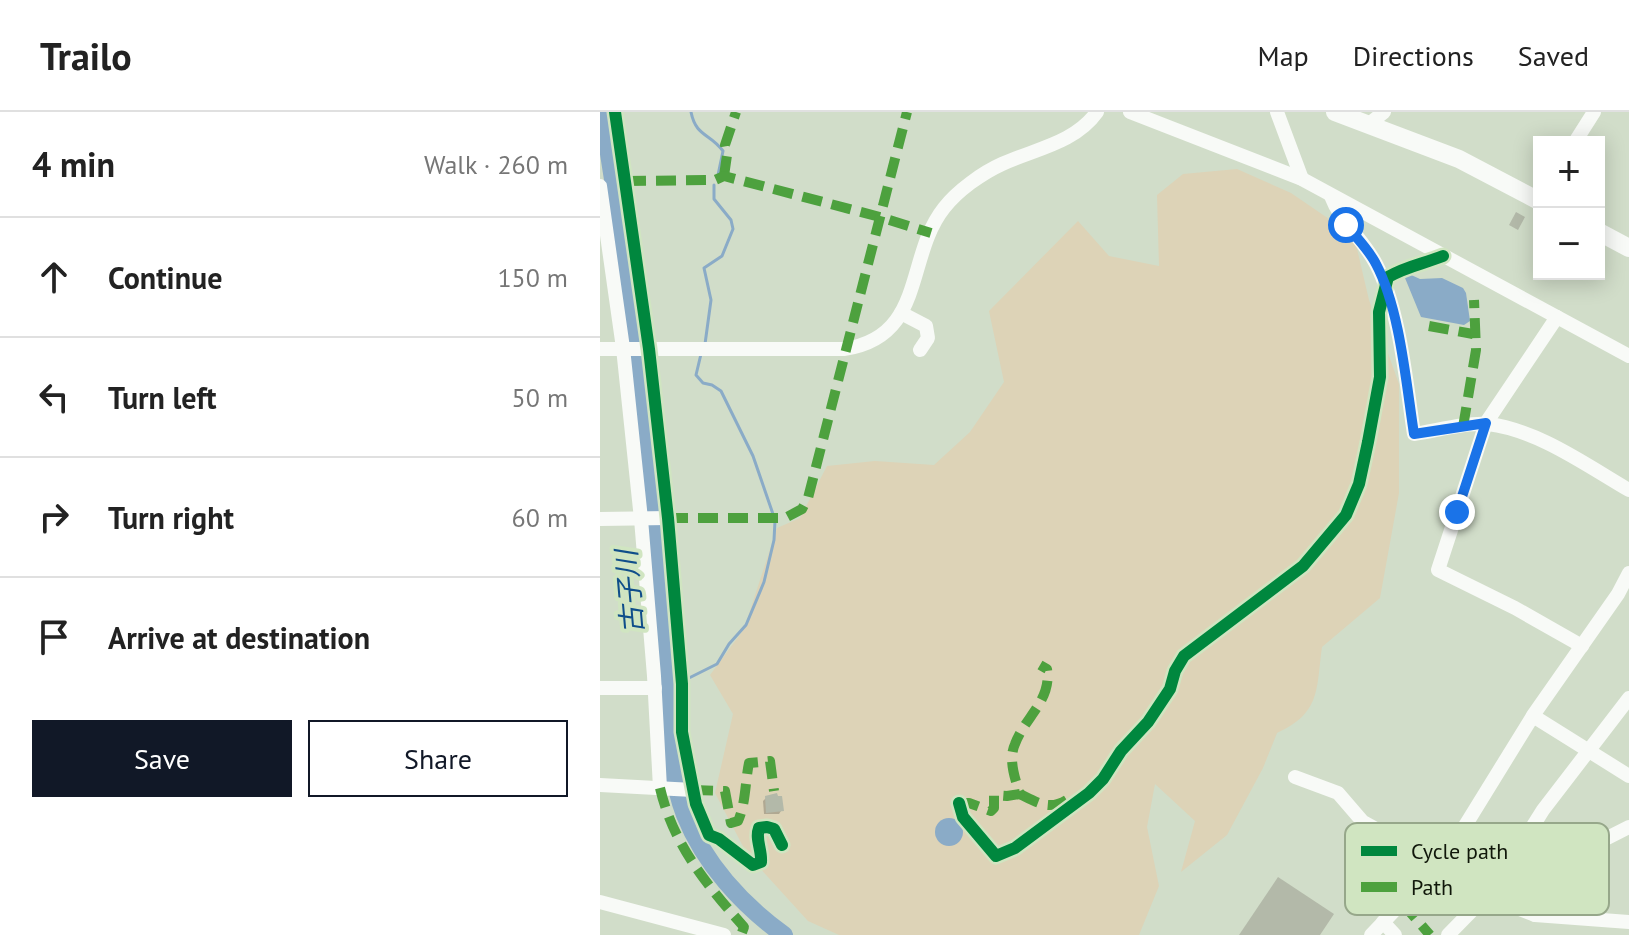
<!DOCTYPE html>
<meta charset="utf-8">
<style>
:root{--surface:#fff;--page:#f6f6f6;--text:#222;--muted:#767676;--line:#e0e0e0;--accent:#111827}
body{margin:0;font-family:"PT Sans","Noto Sans JP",sans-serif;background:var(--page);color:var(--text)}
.controls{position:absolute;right:24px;top:24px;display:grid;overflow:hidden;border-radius:0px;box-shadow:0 4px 20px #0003}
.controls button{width:72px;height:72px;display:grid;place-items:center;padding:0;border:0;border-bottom:2px solid var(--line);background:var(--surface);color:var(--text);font:40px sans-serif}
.stop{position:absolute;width:24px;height:24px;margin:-18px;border:6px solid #1a73e8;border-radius:50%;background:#fff}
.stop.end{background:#1a73e8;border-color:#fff;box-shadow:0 2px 8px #0008}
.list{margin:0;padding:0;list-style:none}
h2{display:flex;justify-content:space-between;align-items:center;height:104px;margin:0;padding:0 32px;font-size:34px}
h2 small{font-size:26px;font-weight:400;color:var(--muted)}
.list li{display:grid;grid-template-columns:52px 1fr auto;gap:24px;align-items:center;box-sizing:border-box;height:120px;padding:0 32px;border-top:2px solid var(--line)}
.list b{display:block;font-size:30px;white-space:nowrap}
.list em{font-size:26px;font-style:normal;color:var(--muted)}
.actions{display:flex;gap:16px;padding:24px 32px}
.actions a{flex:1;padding:18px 0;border:2px solid var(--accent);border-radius:0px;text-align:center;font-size:28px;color:var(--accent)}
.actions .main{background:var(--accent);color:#fff}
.icon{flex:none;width:44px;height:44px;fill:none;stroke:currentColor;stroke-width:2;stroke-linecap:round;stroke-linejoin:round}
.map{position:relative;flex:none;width:1029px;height:823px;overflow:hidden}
header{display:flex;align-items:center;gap:48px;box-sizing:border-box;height:112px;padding:0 40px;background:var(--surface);border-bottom:2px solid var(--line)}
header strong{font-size:38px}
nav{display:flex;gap:44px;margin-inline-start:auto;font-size:28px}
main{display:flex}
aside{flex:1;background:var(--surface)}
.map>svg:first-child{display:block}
</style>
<header>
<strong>Trailo</strong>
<nav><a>Map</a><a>Directions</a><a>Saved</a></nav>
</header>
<main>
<aside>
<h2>4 min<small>Walk · 260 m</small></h2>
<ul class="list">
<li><svg class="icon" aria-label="ahead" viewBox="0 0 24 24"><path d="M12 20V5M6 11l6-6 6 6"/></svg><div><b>Continue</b></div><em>150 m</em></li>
<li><svg class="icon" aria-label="left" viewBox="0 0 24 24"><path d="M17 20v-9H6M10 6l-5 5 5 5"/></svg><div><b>Turn left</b></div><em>50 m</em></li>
<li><svg class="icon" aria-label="right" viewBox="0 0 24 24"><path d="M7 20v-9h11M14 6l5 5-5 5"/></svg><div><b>Turn right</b></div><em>60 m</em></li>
<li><svg class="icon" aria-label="arrive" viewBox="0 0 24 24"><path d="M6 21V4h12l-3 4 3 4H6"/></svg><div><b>Arrive at destination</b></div></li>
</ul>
<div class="actions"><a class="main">Save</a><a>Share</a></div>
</aside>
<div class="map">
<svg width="1029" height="823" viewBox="0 0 1029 823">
<rect width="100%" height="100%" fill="#d1ddc9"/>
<path fill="#ddd3b7" d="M637,57L691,81L754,124L769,188L799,272V381L780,486L722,535C716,578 721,601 677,621L663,656L627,723L581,760L595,709L555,672L547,715L559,774L539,823H239L208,809L147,742L115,681L133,602L110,563L144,517L177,416L200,406L227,354L275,349L334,353L370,320L404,270L389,199L478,109L509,144L559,154L557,83L583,62Z"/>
<g fill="#8aabc7">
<path d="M809,162L820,167L842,166L863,176L866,181L870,209L864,213L821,205L805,166Z"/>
<circle cx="349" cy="720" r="14"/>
</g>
<path fill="#0003" d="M166,686L181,699L179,702H164L163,689Z"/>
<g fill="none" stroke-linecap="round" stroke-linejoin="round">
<g stroke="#8aabc7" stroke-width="3">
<path d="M91,0C96,25 110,21 123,39L118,63"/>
<path d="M105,232L111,188L104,156L122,144L133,117L131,108L114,87V73"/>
<path d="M101,242L96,263L103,271L112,273L121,279L153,344L174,405"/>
<path d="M87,567L117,552L129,532L146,513L164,470L174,428L175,409"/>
<path d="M67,575L76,571"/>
</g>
<path stroke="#8aabc7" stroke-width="18" d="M2,0C31,165 45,332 62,499C69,562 62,644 85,703C104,751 142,793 184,823"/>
</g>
<g fill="#b3b9a9">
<path d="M916,100L925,105L918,118L909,113Z"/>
<path d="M177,681L178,684H182L184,699L166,701L165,684Z"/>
<path d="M678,765L734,802L720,823H639Z"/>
</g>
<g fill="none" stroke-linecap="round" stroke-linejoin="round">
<g stroke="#f8faf7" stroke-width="14">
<path d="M15,0L49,237L68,406L82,572V620L96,692L109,723L119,727L153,753L161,750C162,738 155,727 159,716L167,715L174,717L182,733"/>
<path d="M530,0L702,67L1029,244"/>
<path d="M677,0L702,67"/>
<path d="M769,12L784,0"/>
<path d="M975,30L994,0"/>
<path d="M0,74L23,236L41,407L54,564L60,676"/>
<path d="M731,84C741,111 763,127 776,152C800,198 806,270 814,322C835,319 867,310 888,312C938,318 986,353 1029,378"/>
<path d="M301,201L326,214L328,226L320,238"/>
<path d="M957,205L886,311L838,458L915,496L982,534"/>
<path d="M0,237H244C326,225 305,145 344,96C357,79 382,61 402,52C435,37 475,31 497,0"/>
<path d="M0,407L68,406"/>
<path d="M0,576H55"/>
<path d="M933,604L1029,664"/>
<path d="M695,665L738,681L763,710L839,752L891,786L935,803L1029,810"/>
<path d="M0,673L93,678"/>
<path d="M359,691L363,705L396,744L415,736L489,681L503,667L521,639L548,610L570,577L575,559L584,544L703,454L746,403L759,372L768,330L780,265L779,200L788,165C807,154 823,152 843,144"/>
<path d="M0,790L124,823"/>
<path d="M935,803L948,756L1029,715"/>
<path d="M783,810L795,823"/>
<path d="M771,823L839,752L860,722L934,602L1018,482L1029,461"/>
<path d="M848,823L894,776L943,698L1029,586"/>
</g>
<g stroke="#f8faf7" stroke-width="18">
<path d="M735,0L859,47L939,89"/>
<path d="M999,120L1029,136"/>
</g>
<g stroke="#4da13e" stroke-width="10" stroke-dasharray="20 10" stroke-linecap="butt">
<path d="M124,64L127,43L125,33L136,0"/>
<path d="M26,69L115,68L124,64L280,105L331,121"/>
<path d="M829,214L873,222"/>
<path d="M863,315L876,238L874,188"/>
<path d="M68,406H185L202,397L208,386L307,0"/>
<path d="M60,676C73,732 106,772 144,815L141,823"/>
<path d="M93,678L125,679L131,711L138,709C146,691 145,670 149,651L170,649L174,679"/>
<path d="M420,682C438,691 450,699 468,687"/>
<path d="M359,691H369L391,699L394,696V683L407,684L420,682C415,667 408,647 415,632C425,605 452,588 447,557L440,553"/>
<path d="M802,791L830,823"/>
</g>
<g stroke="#d0e5c1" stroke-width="17">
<g id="cycleway">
<path d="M15,0L49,237L68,406L82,572V620L96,692L109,723L119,727L153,753L161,750C162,738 155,727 159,716L167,715L174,717L182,733"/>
<path d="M359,691L363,705L396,744L415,736L489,681L503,667L521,639L548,610L570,577L575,559L584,544L703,454L746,403L759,372L768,330L780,265L779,200L788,165C807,154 823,152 843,144"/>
</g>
</g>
<use href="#cycleway" stroke="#00873e" stroke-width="12"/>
</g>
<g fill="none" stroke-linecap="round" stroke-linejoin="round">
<path stroke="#1a73e8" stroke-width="10" d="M746,113C756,125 769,138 776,152C800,197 806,271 814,322L886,311L857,400"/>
</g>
<g text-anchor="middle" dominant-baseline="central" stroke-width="8" stroke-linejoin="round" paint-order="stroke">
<g font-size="28" font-style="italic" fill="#0f4e8a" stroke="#d0e5c1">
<text transform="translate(29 480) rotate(-95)">古子川</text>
</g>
</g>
<rect x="745" y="711" width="264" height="92" rx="12" fill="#d0e5c1" stroke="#96a78a" stroke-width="2"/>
<rect x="761" y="734" width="36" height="10" fill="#00873e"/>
<rect x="761" y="770" width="36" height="10" fill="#4da13e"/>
<g font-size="22" fill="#10170a">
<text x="811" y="747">Cycle path</text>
<text x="811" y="783">Path</text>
</g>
</svg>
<div class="controls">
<button>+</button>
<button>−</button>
</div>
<div class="stop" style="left:746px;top:113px"></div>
<div class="stop end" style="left:857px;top:400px"></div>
</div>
</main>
